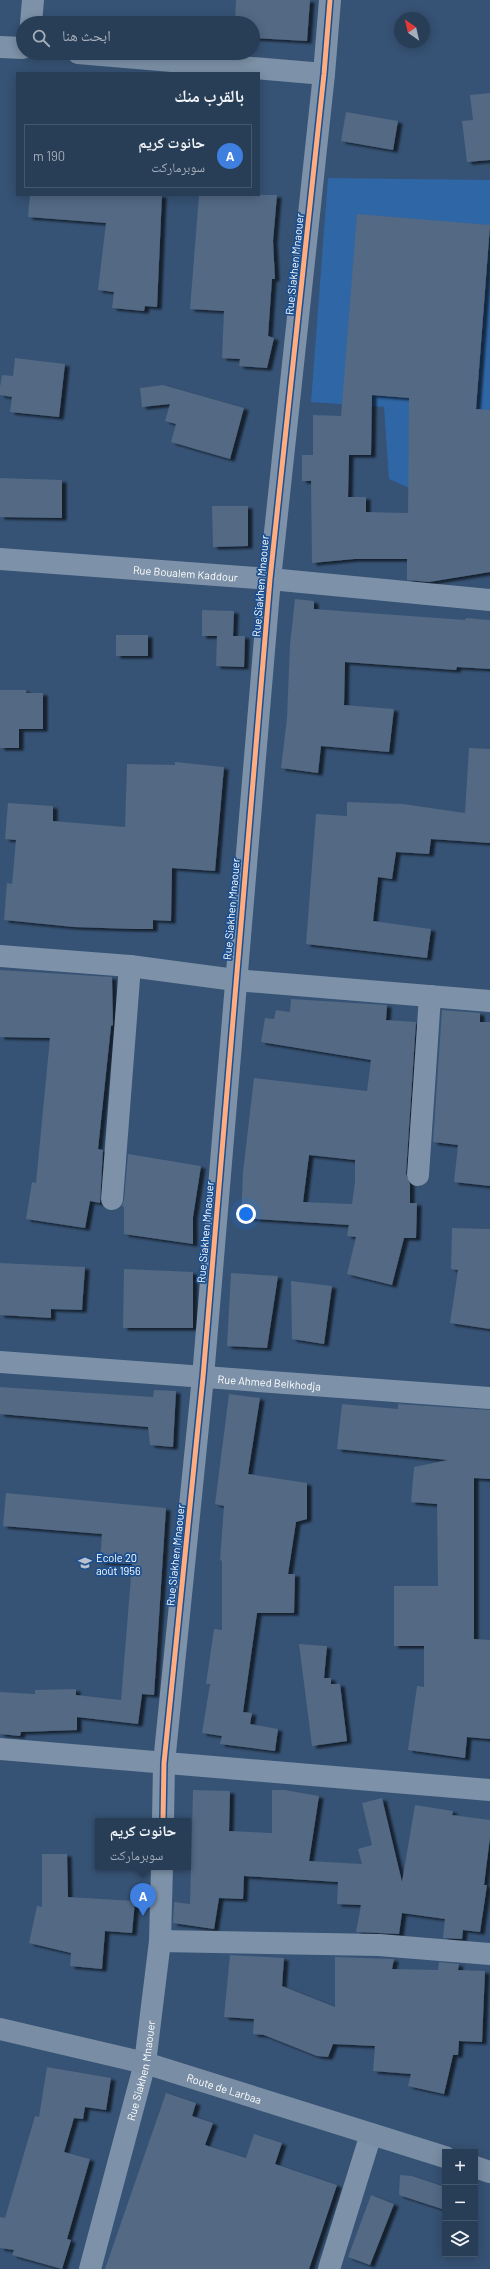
<!DOCTYPE html>
<html lang="ar">
<meta charset="utf-8">
<style>
:root{--surface:#283e57;--page:#344961;--text:#f1f3f6;--muted:#a5aeba;--line:#44576d;--accent:#8bbbb9}
body{margin:0;font-family:Barlow,"Noto Naskh Arabic",sans-serif;background:var(--page);color:var(--text);direction:rtl}
.controls{position:absolute;right:12px;bottom:12px;display:grid;overflow:hidden;border-radius:0px;box-shadow:0 2px 10px #0003}
.controls button{width:36px;height:36px;display:grid;place-items:center;padding:0;border:0;border-bottom:1px solid var(--line);background:var(--surface);color:var(--text);font:20px sans-serif}
.compass{position:absolute;left:394px;top:12px;width:36px;height:36px;border-radius:50%;background:var(--surface);box-shadow:0 2px 10px #0003;rotate:326deg}
.you{position:absolute;left:246px;top:1214px;width:14px;height:14px;margin:-10px;border:3px solid #fff;border-radius:50%;background:#1a73e8;box-shadow:0 0 0 6px #1a73e833}
.badge{display:grid;place-items:center;width:26px;height:26px;border-radius:50%;background:var(--accent);color:#fff;font-size:13px;font-weight:700}
.pin{position:absolute;translate:-50% -33px;filter:drop-shadow(0 1px 2px #0008)}
.pin::after{content:'';position:absolute;top:21px;width:14px;height:12px;background:inherit;clip-path:polygon(0 0,100% 0,50% 100%)}
.popup{position:absolute;left:95px;top:1818px;width:96px;height:52px;box-sizing:border-box;display:grid;place-content:center;border-radius:0px;background:var(--surface);filter:drop-shadow(0 1px 3px #0005);font-size:13px;white-space:nowrap;color:var(--muted)}
.popup b{font-size:15px;color:var(--text)}
.popup::after{content:'';position:absolute;left:50%;top:100%;margin-left:-8px;border:8px solid transparent;border-top-color:var(--surface)}
.list{margin:0;padding:0;list-style:none}
h2{display:flex;justify-content:space-between;align-items:center;height:52px;margin:0;padding:0 16px;font-size:17px}
h2 small{font-size:13px;font-weight:400;color:var(--muted)}
.list li{display:grid;grid-template-columns:26px 1fr auto;gap:12px;align-items:center;box-sizing:border-box;height:64px;margin:0 8px 8px;padding:0 8px;border:1px solid var(--line);border-radius:0px}
.list b{display:block;font-size:15px;white-space:nowrap}
.list p{margin:0;font-size:13px;white-space:nowrap;color:var(--muted)}
.list em{font-size:13px;font-style:normal;color:var(--muted)}
.icon{flex:none;width:22px;height:22px;fill:none;stroke:currentColor;stroke-width:2;stroke-linecap:round;stroke-linejoin:round}
.map{position:relative;flex:none;width:490px;height:2269px;overflow:hidden;direction:ltr}
.search{position:absolute;background:var(--surface);box-shadow:0 2px 10px #0003;left:16px;top:16px;width:244px;height:44px;display:flex;align-items:center;gap:10px;box-sizing:border-box;padding:0 14px;border-radius:22px;color:var(--muted);font-size:15px}
.panel{position:absolute;background:var(--surface);box-shadow:0 2px 10px #0003;left:16px;top:72px;width:244px;height:124px;border-radius:0px;direction:rtl}
.map>svg:first-child{display:block}
</style>
<div class="map">
<svg width="490" height="2269" viewBox="0 0 490 2269">
<defs>
<filter id="shadow"><feDropShadow dx="4.5" dy="2.5" stdDeviation="1" flood-color="#0009"/></filter>
</defs>
<rect width="100%" height="100%" fill="#365274"/>
<path fill="#2f66a5" d="M328,178L490,180V524L389,479L384,407L311,402Z"/>
<g fill="#526984" fill-rule="evenodd" filter="url(#shadow)">
<path d="M236,0H310L307,41L253,38V23H235Z"/>
<path d="M490,93V160L467,162L462,121L473,120L470,95Z"/>
<path d="M346,112L398,121L393,150L341,141Z"/>
<path d="M30,195H162L157,307L145,306L144,311L112,308L114,292L98,290L106,223L28,217Z"/>
<path d="M199,195H277L273,241L275,279H272L268,336L274,338L267,368L239,366L240,359L222,358L224,311L190,309Z"/>
<path d="M357,214L490,225L476,409L490,410V572L429,582L407,580V559H354L312,563L311,481H302V455H313V415L341,416ZM372,395L409,398L408,513L366,512V497H348L349,455H371Z"/>
<path d="M15,358L65,364L59,417L10,412L12,397L0,395V387L2,375L13,376Z"/>
<path d="M163,385L244,408L230,459L171,442L176,424L165,421L170,404L142,407L140,388Z"/>
<path d="M0,478L62,480V518L0,517Z"/>
<path d="M212,506H248V546L213,547Z"/>
<path d="M295,599L314,601V609L465,620L466,618L490,620V669L457,667L456,670L345,662L344,705L394,709L389,752L321,746L318,773L281,768L287,718L290,644Z"/>
<path d="M202,610L234,611L233,636H245L244,667L216,666L217,636H202Z"/>
<rect x="116" y="635" width="32" height="21"/>
<path d="M0,690H26V693H43V729H19V748H0Z"/>
<path d="M469,748L490,749V843L431,839L429,854L396,852L392,879L378,877L373,921L431,929L427,958L306,944L316,814L347,816V802L403,804L465,813Z"/>
<path d="M175,762L224,767L215,871L172,868L171,921L153,920V929H134L74,927L4,920L7,883L12,884L16,840L5,839L8,803L53,806V821L125,827L127,764L175,765Z"/>
<path d="M0,970L112,977L113,1025L111,1026L98,1149L103,1150L100,1203L90,1201L85,1228L26,1219L32,1182L36,1183L50,1038L0,1037Z"/>
<path d="M291,999L387,1005L386,1020L416,1022L406,1174L410,1184V1203H417L416,1238H404L392,1285L347,1274L356,1237L347,1236L349,1225L241,1218L243,1172L254,1078L367,1091L371,1060L261,1042L265,1018L274,1019L276,1010L290,1012ZM309,1155L355,1160V1182L352,1204L303,1202Z"/>
<path d="M442,1010L480,1013V1022H490V1186L454,1182L458,1145L433,1142Z"/>
<path d="M128,1154L201,1166L193,1217V1244L124,1234V1207L122,1206L124,1200Z"/>
<path d="M452,1228L490,1229V1329L450,1323L458,1270L451,1269Z"/>
<path d="M0,1263L85,1267L82,1310L51,1309V1318L0,1315Z"/>
<path d="M124,1269L193,1272V1328H123Z"/>
<path d="M231,1273L278,1276L267,1348L227,1346Z"/>
<path d="M291,1281L332,1286L324,1344L292,1339Z"/>
<path d="M0,1387L153,1397L154,1390L176,1391L173,1447L150,1445L148,1427L0,1414Z"/>
<path d="M229,1394L260,1398L248,1474L307,1483V1519L296,1522L288,1574H295L294,1613H257L243,1712L252,1713L250,1724L278,1729L275,1751L220,1744L222,1736L202,1733L210,1684H206L214,1629L222,1630V1561L220,1560L224,1506L215,1504Z"/>
<path d="M342,1404L398,1409V1404L490,1410V1479L474,1478V1639L490,1640V1739L467,1737L465,1758L408,1750L417,1686L424,1687V1646H394V1586H438L437,1504L411,1502L414,1467L448,1460L337,1449Z"/>
<path d="M6,1493L166,1508L154,1695L142,1694L138,1724L77,1717V1730L21,1732L20,1736L0,1734V1692L35,1694V1690L76,1689V1695L121,1700L132,1564L100,1562L102,1534L3,1526Z"/>
<path d="M299,1644L327,1646L324,1678H331V1684H340L347,1741L312,1746Z"/>
<path d="M193,1790L230,1791L229,1831L272,1833V1790H285L319,1796L309,1861L362,1864L358,1849L372,1845L362,1803L382,1798L402,1882L415,1805L453,1811L452,1815L490,1820V1837L484,1885H487L480,1932L463,1930L462,1939L443,1938L445,1919L402,1913L399,1934L356,1932L361,1905L337,1904L338,1882L244,1876L243,1899L219,1898L214,1929L173,1923L174,1902L190,1904Z"/>
<path d="M42,1854H67L68,1897L135,1901L132,1933L105,1931L102,1969L70,1966L71,1953L29,1943L37,1906L42,1907Z"/>
<path d="M230,1955L284,1958L282,1986L335,2007V1957L394,1959L392,1969L438,1970L439,1962L459,1964L458,1970L485,1971L482,2042L459,2041L458,2055H453L444,2094L408,2086L411,2074L373,2071L375,2046L333,2044L328,2057L317,2056L264,2035L253,2034L254,2019L224,2017Z"/>
<path d="M47,2067L111,2078L106,2110L85,2107L83,2119L74,2118L64,2152L90,2159L67,2239L71,2240L62,2269L12,2255L14,2250L0,2248V2217L5,2218L35,2116L39,2117Z"/>
<path d="M166,2093L196,2103L192,2116L213,2123L205,2145L246,2158L254,2134L282,2143L275,2164L337,2185L309,2269H105Z"/>
<path d="M400,2175L412,2176L445,2187V2210L399,2195Z"/>
<path d="M371,2195L394,2204L370,2265L348,2257Z"/>
</g>
<g fill="none" stroke-linecap="round" stroke-linejoin="round">
<g stroke="#7d92a8" stroke-width="22">
<path d="M31,23L33,0"/>
<path id="s1" d="M0,559L270,579L490,600"/>
<path d="M0,956L130,966L235,980L490,1001"/>
<path d="M418,1175L430,996"/>
<path d="M112,1199L130,966"/>
<path id="s2" d="M0,1362L490,1398"/>
<path d="M0,1749L490,1790"/>
<path d="M163,1821L164,1763L203,1377L270,579L324,74L330,0"/>
<path d="M160,1941L379,1945L490,1954"/>
<path id="s3" d="M90,2269L145,2063L160,1941L162,1867"/>
<path d="M329,2269L371,2134"/>
</g>
<g stroke="#7d92a8" stroke-width="22">
<path d="M0,47L23,48"/>
<path d="M78,53L324,74"/>
</g>
<g stroke="#798da4" stroke-width="22">
<path id="s4" d="M0,2029L145,2063L445,2157"/>
<path d="M475,2167L490,2172"/>
</g>
<g stroke="#1b4f8f" stroke-width="8">
<path id="cycleway" d="M163,1821L164,1763L203,1377L270,579L324,74L330,0"/>
</g>
<use href="#cycleway" stroke="#ffac80" stroke-width="5"/>
</g>
<defs>
<g id="school-bare" transform="scale(1.08)"><path d="M0-5L7-2L0 1L-7-2ZM-4 1L0 2.5L4 1V4Q0 6-4 4Z" fill="#b9c2ce" stroke="#1b4f8f" stroke-width="2.5" paint-order="stroke"/></g>
</defs>
<g fill-rule="evenodd">
<use href="#school-bare" x="85" y="1563"/>
</g>
<g text-anchor="middle" dominant-baseline="central" stroke-width="3.5" stroke-linejoin="round" paint-order="stroke">
<g font-size="11" fill="#fff" stroke="#1b4f8f">
<text transform="translate(294 264) rotate(-84)">Rue Siakhen Mnaouer</text>
<text stroke="none"><textPath href="#s1" startOffset="186">Rue Boualem Kaddour</textPath></text>
<text transform="translate(260 586) rotate(-85)">Rue Siakhen Mnaouer</text>
<text transform="translate(231 909) rotate(-85)">Rue Siakhen Mnaouer</text>
<text transform="translate(205 1232) rotate(-85)">Rue Siakhen Mnaouer</text>
<text stroke="none"><textPath href="#s2" startOffset="270">Rue Ahmed Belkhodja</textPath></text>
<text transform="translate(175 1555) rotate(-84)">Rue Siakhen Mnaouer</text>
<text stroke="none"><textPath href="#s3" startOffset="205">Rue Siakhen Mnaouer</textPath></text>
<text stroke="none"><textPath href="#s4" startOffset="232">Route de Larbaa</textPath></text>
</g>
<g font-size="11" fill="#fff" stroke="#1b4f8f" text-anchor="start">
<text x="96" y="1557">Ecole 20<tspan x="96" dy="13">août 1956</tspan></text>
</g>
</g>
</svg>
<div class="controls">
<button>+</button>
<button>−</button>
<button><svg class="icon" aria-label="layers" viewBox="0 0 24 24"><path d="M12 4l9 5-9 5-9-5zM3 14l9 5 9-5"/></svg></button>
</div>
<svg class="compass" viewBox="-18 -18 36 36"><path d="M0-13l5 13h-10z" fill="#e53935"/><path d="M0 13l5-13h-10z" fill="#a5aeba"/></svg>
<div class="you"></div>
<div class="pin badge" style="left:143px;top:1916px;background:#3f7fe0">A</div>
<div class="popup"><b>حانوت كريم</b>سوبرماركت</div>
<div class="search"><svg class="icon" aria-label="search" viewBox="0 0 24 24"><circle cx="10" cy="10" r="6"/><path d="M15 15l6 6"/></svg>ابحث هنا</div>
<section class="panel">
<h2>بالقرب منك<small></small></h2>
<ul class="list">
<li><span class="badge" style="background:#3f7fe0">A</span><div><b>حانوت كريم</b><p>سوبرماركت</p></div><em>190 m</em></li>
</ul>
</section>
</div>
